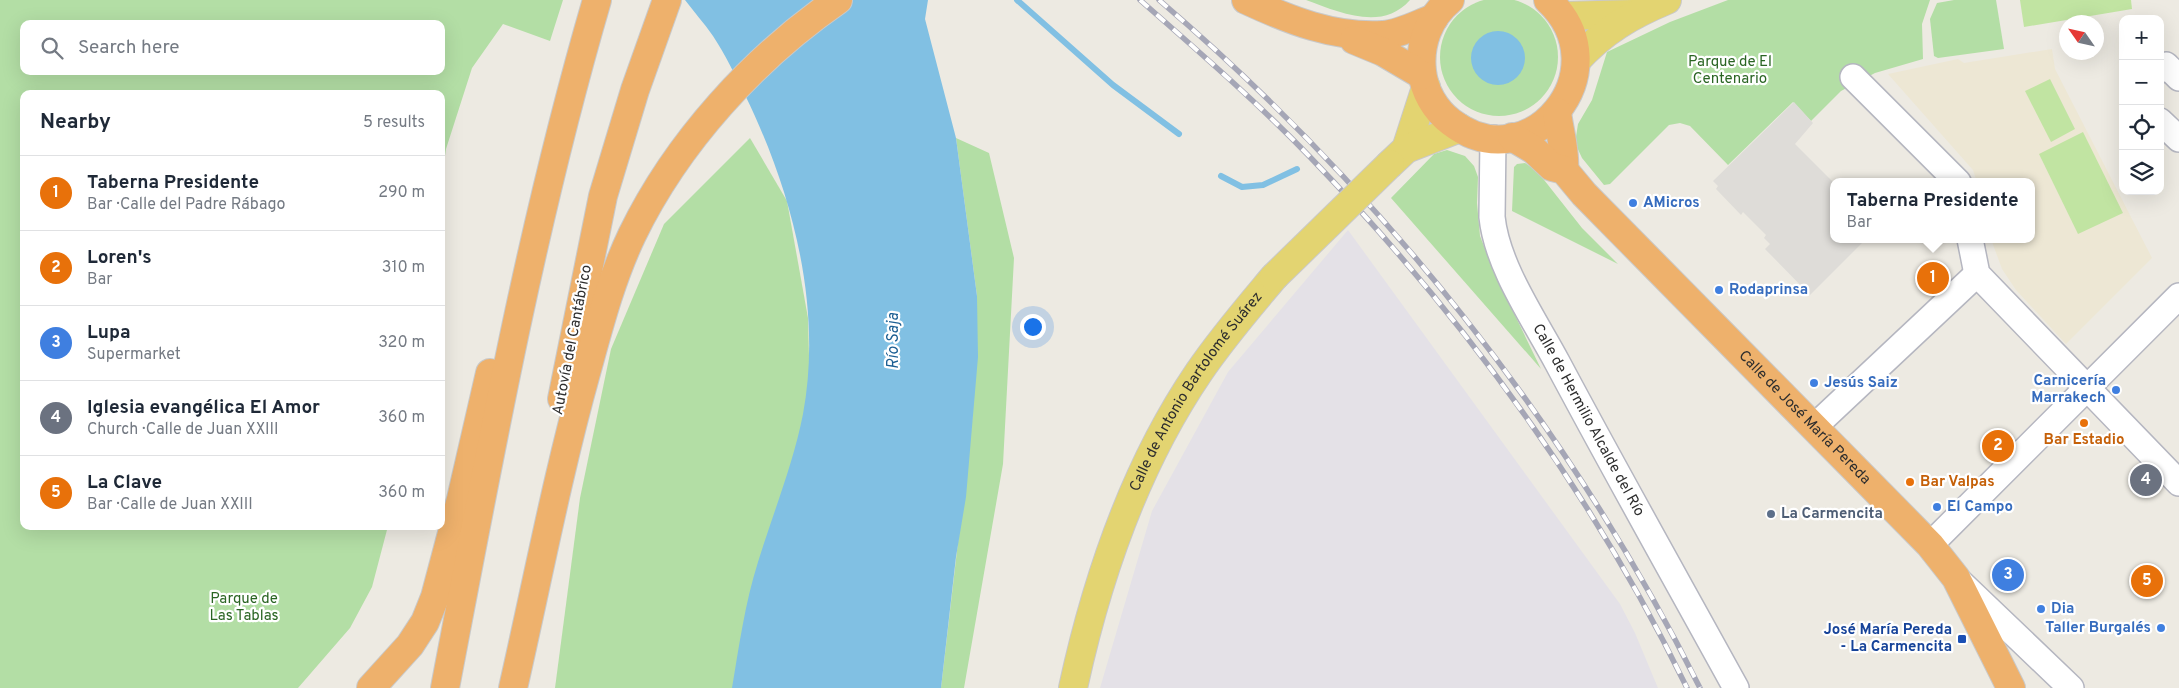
<!DOCTYPE html>
<meta charset="utf-8">
<style>
:root{--surface:#fff;--page:#f2f2f3;--text:#1f2937;--muted:#747a83;--line:#e0e1e3;--accent:#7c3aed}
body{margin:0;font-family:Overpass,sans-serif;background:var(--page);color:var(--text)}
.controls{position:absolute;right:15px;top:15px;display:grid;overflow:hidden;border-radius:10px;box-shadow:0 5px 20px #0002}
.controls button{width:45px;height:45px;display:grid;place-items:center;padding:0;border:0;border-bottom:1px solid var(--line);background:var(--surface);color:var(--text);font:25px sans-serif}
.compass{position:absolute;left:2059px;top:15px;width:45px;height:45px;border-radius:50%;background:var(--surface);box-shadow:0 5px 20px #0002;rotate:304deg}
.you{position:absolute;left:1032px;top:326px;width:18px;height:18px;margin:-12px;border:4px solid #fff;border-radius:50%;background:#1a73e8;box-shadow:0 0 0 8px #1a73e833}
.badge{display:grid;place-items:center;width:32px;height:32px;border-radius:50%;background:var(--accent);color:#fff;font-size:16px;font-weight:700}
.pin{position:absolute;translate:-50% -50%;border:2px solid #fff;box-shadow:0 1px 5px #0006}
.popup{position:absolute;left:1830px;top:178px;width:205px;height:65px;box-sizing:border-box;display:grid;place-content:center;border-radius:10px;background:var(--surface);filter:drop-shadow(0 1px 4px #0005);font-size:16px;white-space:nowrap;color:var(--muted)}
.popup b{font-size:19px;color:var(--text)}
.popup::after{content:'';position:absolute;left:50%;top:100%;margin-left:-10px;border:10px solid transparent;border-top-color:var(--surface)}
.list{margin:0;padding:0;list-style:none}
h2{display:flex;justify-content:space-between;align-items:center;height:65px;margin:0;padding:0 20px;font-size:21px}
h2 small{font-size:16px;font-weight:400;color:var(--muted)}
.list li{display:grid;grid-template-columns:32px 1fr auto;gap:15px;align-items:center;box-sizing:border-box;height:75px;padding:0 20px;border-top:1px solid var(--line)}
.list b{display:block;font-size:19px;white-space:nowrap}
.list p{margin:0;font-size:16px;white-space:nowrap;color:var(--muted)}
.list em{font-size:16px;font-style:normal;color:var(--muted)}
.icon{flex:none;width:28px;height:28px;fill:none;stroke:currentColor;stroke-width:2;stroke-linecap:round;stroke-linejoin:round}
.map{position:relative;flex:none;width:2179px;height:688px;overflow:hidden}
.search{position:absolute;background:var(--surface);box-shadow:0 5px 20px #0002;left:20px;top:20px;width:425px;height:55px;display:flex;align-items:center;gap:12px;box-sizing:border-box;padding:0 18px;border-radius:10px;color:var(--muted);font-size:19px}
.panel{position:absolute;background:var(--surface);box-shadow:0 5px 20px #0002;left:20px;top:90px;width:425px;height:440px;border-radius:10px}
.map>svg:first-child{display:block}
</style>
<div class="map">
<svg width="2179" height="688" viewBox="0 0 2179 688">
<rect width="100%" height="100%" fill="#edeae2"/>
<path fill="#e4e1e7" d="M1348,230L1620,604L1635,633L1658,688H1100L1152,511L1228,372Z"/>
<path fill="#ede7d4" d="M2052,49L2055,69L2152,258L2066,344L2016,290L2002,269L1991,239H2032V182H1977L1973,170L1888,74L1958,59L1964,63Z"/>
<g fill="#b3dea5" fill-rule="evenodd">
<circle cx="1499" cy="57" r="59"/>
<path d="M0,0H563L550,41L503,24L472,68L446,149L441,184V94H24V526H388L372,587L350,628L298,688H0ZM24,24H441V71H24Z"/>
<path d="M1306,0H1410C1382,32 1339,12 1306,0Z"/>
<path d="M1728,0H1930L1922,24L1923,59L1875,73L1841,91L1811,121L1793,102L1728,165L1690,126L1680,123L1669,125L1610,184L1604,185L1582,158L1575,143L1578,124L1592,100L1607,52L1670,22Z"/>
<path d="M1954,0H1996L2004,49L1938,58L1934,56L1930,19L1937,3Z"/>
<path d="M750,138L787,201L808,318L812,470L761,688H555L580,498L611,349L664,224Z"/>
<path d="M956,138L989,153L1014,258L1003,464L964,688H941L972,422L977,296Z"/>
<path d="M1447,150L1465,156L1474,166L1478,177L1477,203L1480,236L1495,274L1541,369L1391,198L1434,154Z"/>
<path d="M1525,163L1537,171L1582,228L1618,264L1512,211L1514,167L1517,164Z"/>
</g>
<g fill="#c1e4a2">
<path d="M2020,0H2131L2132,9L2024,27Z"/>
<path d="M2050,79L2075,129L2051,142L2025,91Z"/>
<path d="M2083,132L2123,213L2078,234L2039,154Z"/>
</g>
<path fill="#dedcd8" d="M1794,102L1813,123L1795,144L1834,183V239H1866L1810,295L1765,249L1770,244L1764,238L1766,235L1743,212L1741,215L1716,189L1718,186L1713,181Z"/>
<g fill="#81c0e3">
<path d="M685,0H928L925,19L956,138L977,296L978,357L966,497L956,557L941,688H732C739,646 745,603 758,562C773,513 793,465 803,414C823,307 792,191 745,95C735,75 725,54 713,36C704,23 694,12 685,0Z"/>
<circle cx="1498" cy="58" r="27"/>
</g>
<g fill="none" stroke-linecap="round" stroke-linejoin="round">
<g stroke="#81c0e3" stroke-width="6">
<path d="M1017,0L1113,85L1179,134"/>
<path d="M1221,176L1242,187L1263,185L1297,169"/>
</g>
<g stroke="#b5b6c0" stroke-width="28">
<g id="minor">
<path d="M2160,70L2166,65L2179,78"/>
<path d="M1853,77L1958,182"/>
<path d="M2160,121L2179,139"/>
<path id="s1" d="M1493,138L1492,217C1497,266 1534,319 1557,362C1615,471 1676,579 1736,688"/>
<path d="M1970,239L1977,274L2179,483"/>
<path d="M1814,427L1977,274"/>
<path d="M1930,545L2179,296"/>
<path d="M1958,580L2071,688"/>
</g>
</g>
<g stroke="#c9c9c9" stroke-width="30">
<g id="major">
<path d="M1563,16L1633,14"/>
<path d="M1576,61C1603,31 1631,15 1667,0"/>
<path d="M1406,149L1426,87"/>
<path d="M1390,164L1406,149L1460,128"/>
<path id="s2" d="M1073,688C1097,577 1135,466 1199,372C1222,338 1248,308 1274,277"/>
</g>
</g>
<g stroke="#c9c9c9" stroke-width="30">
<g id="highway">
<path d="M1246,0C1289,20 1334,38 1383,35C1400,34 1418,24 1434,18"/>
<path d="M1450,0C1429,17 1419,44 1422,71C1424,91 1435,110 1451,122C1530,183 1623,70 1548,0"/>
<path d="M1354,40L1383,52L1422,75"/>
<path d="M1557,112C1559,130 1566,152 1564,170"/>
<path id="s3" d="M1512,137L1534,150L1552,167L1564,170L1584,194L1930,545L1956,578L2011,688"/>
<path d="M562,399L603,196L635,90L667,0"/>
<path d="M371,688L410,645L425,622L435,597L461,499L490,373"/>
<path d="M445,688C489,457 531,226 597,0"/>
<path d="M513,688C537,583 557,477 586,373C599,326 611,279 632,235C677,142 754,58 838,0"/>
</g>
</g>
<use href="#minor" stroke="#fff" stroke-width="25"/>
<use href="#major" stroke="#e3d471" stroke-width="28"/>
<use href="#highway" stroke="#eeb16c" stroke-width="28"/>
<g stroke="#a5a6b6" stroke-width="5.5">
<g id="rail">
<path d="M1140,0C1198,51 1256,101 1310,157C1460,313 1592,492 1687,688"/>
<path d="M1159,0C1381,190 1569,425 1700,688"/>
</g>
</g>
<use href="#rail" stroke="#fff" stroke-width="4" stroke-dasharray="11" stroke-linecap="butt"/>
<g stroke="#c9c9c9" stroke-width="30" stroke-linecap="butt">
<path id="major-bridge" d="M1274,277L1390,164"/>
</g>
<use href="#major-bridge" stroke="#e3d471" stroke-width="28"/>
</g>
<g fill="#3f7fe0" stroke="#fff" stroke-width="2">
<circle cx="1633" cy="203" r="5"/>
<circle cx="1719" cy="290" r="5"/>
<circle cx="1814" cy="383" r="5"/>
<circle cx="2116" cy="390" r="5"/>
<circle cx="1937" cy="507" r="5"/>
<circle cx="2041" cy="609" r="5"/>
<circle cx="2161" cy="628" r="5"/>
</g>
<g fill="#e8710a" stroke="#fff" stroke-width="2">
<circle cx="2084" cy="423" r="5"/>
<circle cx="1910" cy="482" r="5"/>
</g>
<circle fill="#5c6f8a" stroke="#fff" stroke-width="2" cx="1771" cy="514" r="5"/>
<rect fill="#1a4fb4" stroke="#fff" stroke-width="2" x="1957" y="634" width="10" height="10" rx="2.5"/>
<g text-anchor="middle" dominant-baseline="central" stroke-width="4.5" stroke-linejoin="round" paint-order="stroke">
<g font-size="15" fill="#2a6523" stroke="#fff">
<text x="1730" y="62">Parque de El<tspan x="1730" dy="17">Centenario</tspan></text>
<text x="244" y="599">Parque de<tspan x="244" dy="17">Las Tablas</tspan></text>
</g>
<g font-size="15" font-weight="bold" fill="#366cbe" stroke="#fff" text-anchor="start">
<text x="1643" y="203">AMicros</text>
<text x="1729" y="290">Rodaprinsa</text>
<text x="2106" y="381" text-anchor="end">Carnicería<tspan x="2106" dy="17">Marrakech</tspan></text>
<text x="1824" y="383">Jesús Saiz</text>
<text x="1947" y="507">El Campo</text>
<text x="2051" y="609">Dia</text>
<text x="2151" y="628" text-anchor="end">Taller Burgalés</text>
</g>
<g font-size="15" fill="#2e2e2e" stroke="#fff">
<text transform="translate(573 340) rotate(-79)">Autovía del Cantábrico</text>
<text stroke="none"><textPath href="#s2" startOffset="324">Calle de Antonio Bartolomé Suárez</textPath></text>
<text stroke="none"><textPath href="#s3" startOffset="408">Calle de José María Pereda</textPath></text>
<text stroke="none"><textPath href="#s1" startOffset="305">Calle de Hermilio Alcalde del Río</textPath></text>
</g>
<g font-size="15" font-weight="bold" fill="#c56008" stroke="#fff">
<text x="2084" y="440">Bar Estadio</text>
<text x="1920" y="482" text-anchor="start">Bar Valpas</text>
</g>
<g font-size="15" font-weight="bold" fill="#4e5e75" stroke="#fff" text-anchor="start">
<text x="1781" y="514">La Carmencita</text>
</g>
<g font-size="15" font-weight="bold" fill="#164399" stroke="#fff" text-anchor="end">
<text x="1952" y="630">José María Pereda<tspan x="1952" dy="17">- La Carmencita</tspan></text>
</g>
<g font-size="16" font-style="italic" fill="#1c5f93" stroke="#fff">
<text transform="translate(894 341) rotate(-90)">Río Saja</text>
</g>
</g>
</svg>
<div class="controls">
<button>+</button>
<button>−</button>
<button><svg class="icon" aria-label="locate" viewBox="0 0 24 24"><circle cx="12" cy="12" r="6"/><path d="M12 2v4M12 18v4M2 12h4M18 12h4"/></svg></button>
<button><svg class="icon" aria-label="layers" viewBox="0 0 24 24"><path d="M12 4l9 5-9 5-9-5zM3 14l9 5 9-5"/></svg></button>
</div>
<svg class="compass" viewBox="-18 -18 36 36"><path d="M0-13l5 13h-10z" fill="#e53935"/><path d="M0 13l5-13h-10z" fill="#747a83"/></svg>
<div class="you"></div>
<div class="pin badge" style="left:1933px;top:278px;background:#e8710a">1</div>
<div class="popup"><b>Taberna Presidente</b>Bar</div>
<div class="pin badge" style="left:1998px;top:446px;background:#e8710a">2</div>
<div class="pin badge" style="left:2008px;top:575px;background:#3f7fe0">3</div>
<div class="pin badge" style="left:2146px;top:480px;background:#6b7280">4</div>
<div class="pin badge" style="left:2147px;top:581px;background:#e8710a">5</div>
<div class="search"><svg class="icon" aria-label="search" viewBox="0 0 24 24"><circle cx="10" cy="10" r="6"/><path d="M15 15l6 6"/></svg>Search here</div>
<section class="panel">
<h2>Nearby<small>5 results</small></h2>
<ul class="list">
<li><span class="badge" style="background:#e8710a">1</span><div><b>Taberna Presidente</b><p>Bar · Calle del Padre Rábago</p></div><em>290 m</em></li>
<li><span class="badge" style="background:#e8710a">2</span><div><b>Loren's</b><p>Bar</p></div><em>310 m</em></li>
<li><span class="badge" style="background:#3f7fe0">3</span><div><b>Lupa</b><p>Supermarket</p></div><em>320 m</em></li>
<li><span class="badge" style="background:#6b7280">4</span><div><b>Iglesia evangélica El Amor</b><p>Church · Calle de Juan XXIII</p></div><em>360 m</em></li>
<li><span class="badge" style="background:#e8710a">5</span><div><b>La Clave</b><p>Bar · Calle de Juan XXIII</p></div><em>360 m</em></li>
</ul>
</section>
</div>
